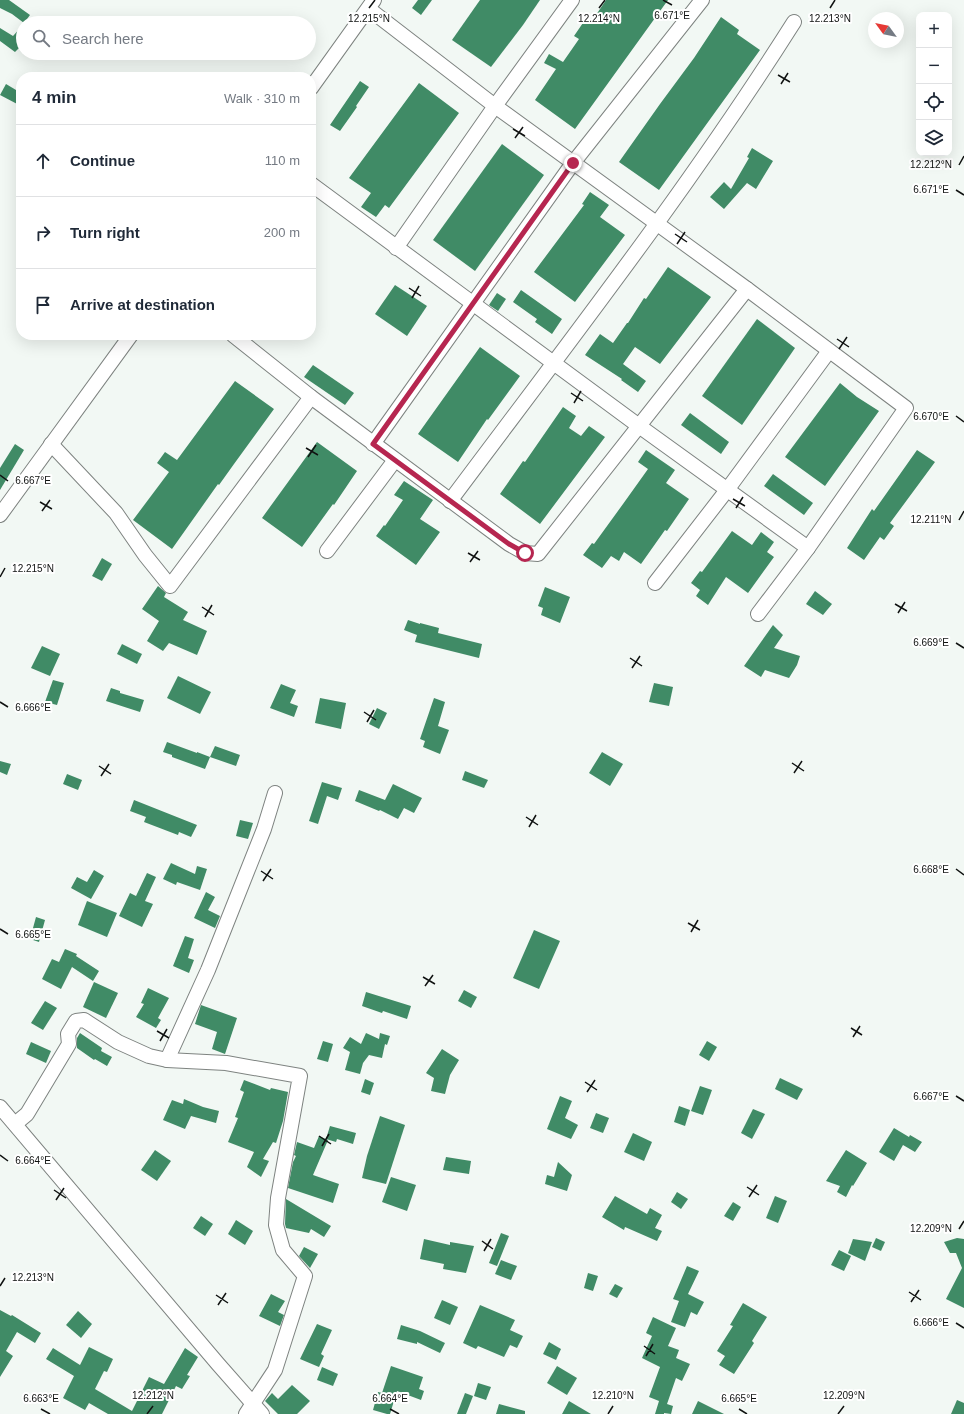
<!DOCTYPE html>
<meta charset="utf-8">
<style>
:root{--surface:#fff;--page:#f6f6f7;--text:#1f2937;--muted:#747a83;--line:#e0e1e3}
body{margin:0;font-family:Helvetica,sans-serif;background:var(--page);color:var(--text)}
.controls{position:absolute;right:12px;top:12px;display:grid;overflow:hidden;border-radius:8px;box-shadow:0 4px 16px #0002}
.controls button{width:36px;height:36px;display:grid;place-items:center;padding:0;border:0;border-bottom:1px solid var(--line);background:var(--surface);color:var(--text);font:20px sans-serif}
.compass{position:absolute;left:868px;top:12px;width:36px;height:36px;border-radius:50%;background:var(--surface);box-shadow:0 4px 16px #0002;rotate:303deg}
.stop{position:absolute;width:12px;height:12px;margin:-9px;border:3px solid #b62650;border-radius:50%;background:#fff}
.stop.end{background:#b62650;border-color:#fff;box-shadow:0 1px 4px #0008}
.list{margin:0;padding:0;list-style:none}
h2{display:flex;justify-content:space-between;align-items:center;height:52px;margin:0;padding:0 16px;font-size:17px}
h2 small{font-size:13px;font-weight:400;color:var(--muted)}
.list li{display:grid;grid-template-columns:26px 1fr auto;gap:12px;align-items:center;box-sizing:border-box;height:72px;padding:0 16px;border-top:1px solid var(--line)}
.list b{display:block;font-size:15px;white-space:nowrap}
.list em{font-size:13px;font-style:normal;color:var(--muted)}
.icon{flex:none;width:22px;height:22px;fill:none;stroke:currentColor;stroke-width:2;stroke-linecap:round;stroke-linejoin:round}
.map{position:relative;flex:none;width:964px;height:1414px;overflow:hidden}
.search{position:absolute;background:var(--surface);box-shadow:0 4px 16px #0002;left:16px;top:16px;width:300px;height:44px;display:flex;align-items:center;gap:10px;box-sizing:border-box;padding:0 14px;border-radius:22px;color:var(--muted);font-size:15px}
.panel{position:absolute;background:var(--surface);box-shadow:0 4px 16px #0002;left:16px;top:72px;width:300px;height:268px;border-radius:16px}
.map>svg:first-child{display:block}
</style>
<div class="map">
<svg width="964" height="1414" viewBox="0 0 964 1414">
<rect width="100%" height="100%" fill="#f2f8f4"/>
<g fill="#408b66">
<path d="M0,0H9L30,15L24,23L12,14L0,8Z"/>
<path d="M418,0H432L421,15L412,8Z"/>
<path d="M480,0H540L523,25L491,67L452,40Z"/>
<path d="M606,0H668L575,129L535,100L556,69L544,63L549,54L563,62L579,39L574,36L587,17L592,21Z"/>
<path d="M721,17L739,30L737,34L760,50L659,190L619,162L660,104L694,58Z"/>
<path d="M23,25V44L15,52L0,41V28L13,36Z"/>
<path d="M360,81L369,87L356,106L357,107L340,131L330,125Z"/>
<path d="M419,83L459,113L389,208L385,205L376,217L361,207L371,193L349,178Z"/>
<path d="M6,84L21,93V106L0,95Z"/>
<path d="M502,144L544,175L475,271L433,240Z"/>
<path d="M752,148L773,161L756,189L747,183L724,209L710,197L724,182L731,189L749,158L747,157Z"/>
<path d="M590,192L609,205L600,217L625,235L575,302L534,272L584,205L582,204Z"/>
<path d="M668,267L711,297L660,364L635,347L623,364L646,381L638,392L621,380L622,379L585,355L600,334L613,343L627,323H628L644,298L646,299Z"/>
<path d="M395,285L427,306L407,336L375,314Z"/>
<path d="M521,290L562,319L552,334L535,322L537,319L513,302Z"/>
<path d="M497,293L506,299L498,311L489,305Z"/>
<path d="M757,319L795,348L742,425L702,396Z"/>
<path d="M480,347L520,376L488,420L487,419L458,462L418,434Z"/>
<path d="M313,365L354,393L345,405L304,377Z"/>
<path d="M235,381L274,409L234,464L219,485L218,484L172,549L133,520L169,472L157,463L165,452L177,460Z"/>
<path d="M840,383L857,397L879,411L825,486L785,457Z"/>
<path d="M563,407L576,416L569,428L581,436L589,426L605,437L540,524L500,494L523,461L525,462Z"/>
<path d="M690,413L729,442L721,454L681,425Z"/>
<path d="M317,442L357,471L334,505L333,504L302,547L262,518Z"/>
<path d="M15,444L24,450L0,490V468Z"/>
<path d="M646,450L675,470L666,483L689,499L667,531L665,530L641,564L624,552L619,561L611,556L602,568L583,555L592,543L594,544L623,504L648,469L638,462Z"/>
<path d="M917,450L935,462L890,523L894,526L884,540L880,537L864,560L847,548L872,509L874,511Z"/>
<path d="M773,474L813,503L804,515L764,486Z"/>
<path d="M404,481L433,500L420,519L440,532L416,565L376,536L384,525L385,526L403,500L394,495Z"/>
<path d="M732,531L752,545L761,532L774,542L767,552L774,557L748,593L726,577L708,605L696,596L700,590L691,583L700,571L702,572Z"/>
<path d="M102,558L112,564L102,581L92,576Z"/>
<path d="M158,586L166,593L164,597L188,612L183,620L207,631L197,655L169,643L163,651L147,641L159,621L142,609Z"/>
<path d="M545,587L570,597L560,623L541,615L543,608L538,606Z"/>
<path d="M815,591L832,604L823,615L806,604Z"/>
<path d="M408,620L420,624V623L439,628L438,633L482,644L479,658L415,642L417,635L404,630Z"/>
<path d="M773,625L783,635L774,648L800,656L797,665L789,678L765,670L761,677L744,666Z"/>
<path d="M122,644L142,654L137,664L117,654Z"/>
<path d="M42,646L60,654L50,676L31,668Z"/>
<path d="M178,676L211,692L200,714L167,698Z"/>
<path d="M53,680L64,683L57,705L45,702Z"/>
<path d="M654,683L673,687L669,706L649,702Z"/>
<path d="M281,684L296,690L290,703L298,706L294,717L270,708Z"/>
<path d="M111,688L120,691V693L144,700L140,712L106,701Z"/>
<path d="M320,698L346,703L341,729L315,723Z"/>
<path d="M434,698L445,702L438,726L449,730L440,754L423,747L425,741L420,739Z"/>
<path d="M377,708L387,713L379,729L369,724Z"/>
<path d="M167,742L197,753V752L210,757L205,769L172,757V755L163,752Z"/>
<path d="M215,746L240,755L236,766L210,757Z"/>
<path d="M602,752L623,764L610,786L589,773Z"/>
<path d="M0,761L11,764L7,775L0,772Z"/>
<path d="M465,771L488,780L484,788L462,780Z"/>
<path d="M67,774L82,780L78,790L63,784Z"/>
<path d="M322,782L342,788L338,800L327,796L318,824L309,821Z"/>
<path d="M393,784L422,798L414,813L404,808L398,819L380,810L379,811L355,801L359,790L385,800Z"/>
<path d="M134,800L197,825L191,837L179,832L178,835L144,822L146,817L130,811Z"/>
<path d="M240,820L253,823L248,839L236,836Z"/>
<path d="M171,863L195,874L197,866L207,869L200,890L177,882L176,885L163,879Z"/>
<path d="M94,870L104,876L91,899L71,888L77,877L87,882Z"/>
<path d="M147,873L156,877L145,901L153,904L142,927L119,916L130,893L136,896Z"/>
<path d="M206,892L215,897L208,910L220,916L215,928L194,918Z"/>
<path d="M87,901L117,913L107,937L78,925Z"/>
<path d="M36,917L45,920L39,942L30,939Z"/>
<path d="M534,930L560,941L539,989L513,978Z"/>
<path d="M185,936L194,939L188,958L194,960L189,973L173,966Z"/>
<path d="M65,949L77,954L76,956L99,971L93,981L72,967L61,989L42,979L52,959L59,962Z"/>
<path d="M94,982L118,993L106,1018L83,1007Z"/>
<path d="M148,988L169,998L158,1018L161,1020L156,1028L136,1017L144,1004L141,1003Z"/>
<path d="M464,990L477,997L471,1008L458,1001Z"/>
<path d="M366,992L411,1006L407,1019L383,1011L382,1013L362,1006Z"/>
<path d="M45,1001L57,1008L43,1030L31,1023Z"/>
<path d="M201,1005L237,1018L225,1054L212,1049L217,1032L195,1024Z"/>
<path d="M80,1033L102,1048L101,1051L112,1057L107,1066L95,1059L94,1060L77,1048V1038Z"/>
<path d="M366,1033L379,1039L380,1033L390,1036L387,1045L385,1044L382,1058L369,1055L363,1063L360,1074L345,1070L350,1052L343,1048L350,1037L361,1044Z"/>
<path d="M323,1041L333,1044L328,1062L317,1059Z"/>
<path d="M707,1041L717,1047L709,1061L699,1055Z"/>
<path d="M31,1042L51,1051L46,1063L26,1054Z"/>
<path d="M442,1049L459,1060L450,1075L445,1094L431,1091L434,1078L426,1073Z"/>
<path d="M780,1078L803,1089L797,1100L775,1089Z"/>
<path d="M365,1079L374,1083L370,1095L361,1092Z"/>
<path d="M244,1080L270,1090L271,1088L288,1092L283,1121L276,1143L273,1142L263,1159L269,1161L261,1177L247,1167L254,1152L228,1142L238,1118L235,1117L244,1092L240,1090Z"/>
<path d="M700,1086L712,1090L703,1115L691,1111Z"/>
<path d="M560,1096L572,1101L565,1118L578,1125L571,1139L547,1129Z"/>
<path d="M184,1099L203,1107L219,1111L216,1123L191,1116L185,1129L163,1120L172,1100L183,1104Z"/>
<path d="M679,1106L690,1110L685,1126L674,1122Z"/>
<path d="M753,1109L765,1114L752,1139L741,1133Z"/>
<path d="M596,1113L609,1118L603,1133L590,1128Z"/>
<path d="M380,1116L405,1125L386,1184L362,1178L367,1156Z"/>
<path d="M330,1126L356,1133L353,1144L337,1139L336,1142L326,1139Z"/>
<path d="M894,1128L909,1137L910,1135L922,1142L915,1152L903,1145L894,1161L879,1152Z"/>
<path d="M633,1133L652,1142L644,1161L624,1152Z"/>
<path d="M319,1136L328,1140L313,1175L339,1184L333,1203L288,1188L293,1162L296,1156L294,1155L297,1142L314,1148Z"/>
<path d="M155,1150L171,1161L157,1181L141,1170Z"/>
<path d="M846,1150L867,1163L853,1186L852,1185L846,1197L837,1192L840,1186L826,1181Z"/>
<path d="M446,1157L471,1161L469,1174L443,1170Z"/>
<path d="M558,1162L572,1175L567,1191L545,1184L547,1175L554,1177Z"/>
<path d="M391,1177L416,1185L407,1211L382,1202Z"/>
<path d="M677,1192L688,1199L681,1209L671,1202Z"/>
<path d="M615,1196L647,1214L650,1208L662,1215L655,1228L662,1231L657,1241L625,1227L624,1230L602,1217Z"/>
<path d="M775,1196L787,1201L778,1223L766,1218Z"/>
<path d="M286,1199L331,1226L324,1237L311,1229L309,1233L286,1228L285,1224Z"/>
<path d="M733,1202L741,1207L733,1221L724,1216Z"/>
<path d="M201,1216L213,1224L205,1236L193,1228Z"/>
<path d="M236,1220L253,1231L245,1245L228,1234Z"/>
<path d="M501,1233L509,1236L497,1266L489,1263Z"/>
<path d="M876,1238L885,1242L881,1251L872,1247Z"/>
<path d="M957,1238L964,1239V1308L946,1299L962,1268L956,1253H950L944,1242Z"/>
<path d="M424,1239L450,1245V1242L474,1246L466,1273L443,1269L444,1264L420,1259Z"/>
<path d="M853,1239L872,1242L865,1261L848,1253Z"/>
<path d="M304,1247L318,1254L310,1268L299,1256Z"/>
<path d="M839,1250L851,1256L844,1271L831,1265Z"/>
<path d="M501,1260L517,1266L511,1280L495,1274Z"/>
<path d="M687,1266L699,1271L688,1294L704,1302L697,1315L691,1312L685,1327L671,1322L679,1301L673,1299Z"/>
<path d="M588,1273L598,1276L593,1291L584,1288Z"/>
<path d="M615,1284L623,1288L617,1298L609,1294Z"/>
<path d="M271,1294L285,1301L278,1312L284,1315L280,1326L259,1316Z"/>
<path d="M442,1300L458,1307L450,1325L434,1318Z"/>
<path d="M743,1303L767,1317L752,1341L754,1343L734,1374L719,1365L725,1356L717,1351L733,1326L730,1325Z"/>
<path d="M480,1305L515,1320L510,1330L523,1336L517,1348L510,1345L504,1357L478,1346L476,1349L463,1343Z"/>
<path d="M0,1310L11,1316L12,1315L41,1333L35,1343L17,1332L6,1351L13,1356L0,1377Z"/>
<path d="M78,1311L92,1324L81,1338L66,1325Z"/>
<path d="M653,1317L676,1328L668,1346L679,1350L676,1358L690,1364L682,1381L676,1378L667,1404L673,1406L671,1414L664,1413V1414H655L659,1401L649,1397L660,1367L642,1358L652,1336L646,1333Z"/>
<path d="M317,1324L332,1330L321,1354L324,1356L319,1367L300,1359Z"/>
<path d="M401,1325L420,1331L445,1343L440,1353L417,1342V1344L397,1339Z"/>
<path d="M549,1342L561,1349L556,1360L543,1354Z"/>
<path d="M89,1347L113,1359L107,1372L104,1371L95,1389L132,1411L149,1377L164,1384L185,1348L198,1357L187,1375L190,1376L182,1389L176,1386L162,1414H108L89,1403L85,1410L63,1398L74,1376L46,1359L53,1348L80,1365Z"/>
<path d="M391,1366L423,1377L419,1389L424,1391L421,1400L397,1391L390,1414H387L373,1410L378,1392L382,1393Z"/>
<path d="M557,1366L577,1378L567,1395L547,1383Z"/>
<path d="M322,1367L338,1374L333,1386L317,1380Z"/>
<path d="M478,1383L491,1387L486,1400L474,1396Z"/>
<path d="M292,1385L310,1401L297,1414H278L265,1401L272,1393L278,1399Z"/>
<path d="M465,1393L473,1396L466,1414H457Z"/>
<path d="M957,1400L964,1403V1414H951Z"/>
<path d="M569,1401L591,1414H562Z"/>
<path d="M698,1401L724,1414H692Z"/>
<path d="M499,1404L525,1411V1414H496Z"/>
</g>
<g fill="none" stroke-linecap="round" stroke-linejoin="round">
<g stroke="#7e8380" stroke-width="16">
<g id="minor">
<path d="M311,88L374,0"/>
<path d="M311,184L639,426L808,548L906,408L747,289L495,106L369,9"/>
<path d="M396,248L495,106L572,0"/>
<path d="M233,335L311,397L509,544L525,553L538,554L747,289"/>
<path d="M51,444L116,513L145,555L170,586L311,397"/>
<path d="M373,444L573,163L702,0"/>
<path d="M450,501C568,343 689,188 794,22"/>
<path d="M0,515L131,335"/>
<path d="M327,551L395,460"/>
<path d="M655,583L727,490L829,351"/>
<path d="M758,614L808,548"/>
<path d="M167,1060L208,970L264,829L275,793"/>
<path d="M0,1107L218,1364L262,1414"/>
<path d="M15,1124L27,1114L69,1044L68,1034L76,1021L84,1020L118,1042L149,1056L167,1060L226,1063L300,1076L278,1198L276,1225L283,1250L305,1276L275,1370L246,1414"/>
</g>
</g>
<use href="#minor" stroke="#fff" stroke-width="14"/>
</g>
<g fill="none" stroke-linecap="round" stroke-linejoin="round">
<path stroke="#b62650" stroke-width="5" d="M525,553L509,544L373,444L573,163"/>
</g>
<path fill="none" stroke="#101211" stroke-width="1.5" d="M663,0L672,5M369,8L375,0M599,8L605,0M830,8L835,0M778,75L790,82M781,84L788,73M513,129L525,136M515,138L523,127M959,165L964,156M956,190L964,195M675,234L687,242M677,244L685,232M409,288L421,296M412,298L419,286M837,339L849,347M839,349L847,337M571,393L583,401M574,403L581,391M956,416L964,422M306,448L318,455M308,457L316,445M0,475L8,481M733,499L745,506M40,502L52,509M736,508L743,497M42,511L50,500M959,520L964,511M468,553L480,560M470,562L478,551M0,577L5,568M895,604L907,611M202,607L214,615M898,613L905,602M205,617L212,605M956,643L964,648M630,658L642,666M632,668L640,656M0,702L8,707M364,712L376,720M367,722L374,710M792,763L804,771M99,766L111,774M794,773L802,761M101,776L109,764M526,817L538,825M529,827L536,815M956,869L964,875M261,871L273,879M263,881L271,869M688,923L700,930M0,929L8,934M691,932L698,920M423,977L435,984M425,986L433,975M851,1028L862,1035M157,1031L169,1038M853,1037L860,1026M160,1041L167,1029M585,1082L597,1090M587,1092L595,1080M956,1096L964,1101M319,1136L331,1144M322,1146L329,1134M0,1155L8,1161M747,1187L759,1195M54,1190L66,1198M749,1197L757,1185M56,1200L64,1188M959,1229L964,1221M482,1241L493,1249M484,1251L491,1239M0,1286L5,1278M909,1292L921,1300M216,1295L228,1303M911,1302L919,1290M218,1305L226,1293M956,1323L964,1328M644,1346L655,1354M646,1356L653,1344M41,1409L50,1414M390,1409L399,1414M739,1409L747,1414M147,1414L153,1406M608,1414L613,1406M838,1414L844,1406"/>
<g font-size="10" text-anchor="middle" fill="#101211" stroke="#fff" stroke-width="4" stroke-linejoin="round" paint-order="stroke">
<text x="672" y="19">6.671°E</text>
<text x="369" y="22">12.215°N</text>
<text x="599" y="22">12.214°N</text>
<text x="830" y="22">12.213°N</text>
<text x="931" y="168">12.212°N</text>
<text x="931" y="193">6.671°E</text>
<text x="931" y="420">6.670°E</text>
<text x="33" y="484">6.667°E</text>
<text x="931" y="523">12.211°N</text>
<text x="33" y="572">12.215°N</text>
<text x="931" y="646">6.669°E</text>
<text x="33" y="711">6.666°E</text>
<text x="931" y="873">6.668°E</text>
<text x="33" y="938">6.665°E</text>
<text x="931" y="1100">6.667°E</text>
<text x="33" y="1164">6.664°E</text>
<text x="931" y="1232">12.209°N</text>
<text x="33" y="1281">12.213°N</text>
<text x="931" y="1326">6.666°E</text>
<text x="153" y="1399">12.212°N</text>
<text x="613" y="1399">12.210°N</text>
<text x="844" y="1399">12.209°N</text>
<text x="41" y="1402">6.663°E</text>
<text x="390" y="1402">6.664°E</text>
<text x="739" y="1402">6.665°E</text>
</g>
</svg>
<div class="controls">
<button>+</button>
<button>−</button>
<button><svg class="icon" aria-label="locate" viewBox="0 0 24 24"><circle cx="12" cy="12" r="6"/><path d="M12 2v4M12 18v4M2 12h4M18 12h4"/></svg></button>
<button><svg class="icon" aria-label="layers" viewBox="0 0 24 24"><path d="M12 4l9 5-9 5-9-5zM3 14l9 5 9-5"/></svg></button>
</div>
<svg class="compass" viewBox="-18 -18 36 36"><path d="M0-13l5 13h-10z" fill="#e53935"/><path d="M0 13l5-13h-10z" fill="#747a83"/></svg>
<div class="stop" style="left:525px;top:553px"></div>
<div class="stop end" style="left:573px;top:163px"></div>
<div class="search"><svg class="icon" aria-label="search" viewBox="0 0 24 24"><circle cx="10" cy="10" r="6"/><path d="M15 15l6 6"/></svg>Search here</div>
<section class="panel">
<h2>4 min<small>Walk · 310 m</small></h2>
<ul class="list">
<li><svg class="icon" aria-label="ahead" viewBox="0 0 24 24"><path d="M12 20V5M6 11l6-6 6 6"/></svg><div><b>Continue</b></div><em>110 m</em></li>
<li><svg class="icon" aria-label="right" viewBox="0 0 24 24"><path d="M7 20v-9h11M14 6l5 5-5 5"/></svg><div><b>Turn right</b></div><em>200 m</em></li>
<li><svg class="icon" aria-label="arrive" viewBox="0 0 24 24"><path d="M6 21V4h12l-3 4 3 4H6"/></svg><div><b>Arrive at destination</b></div></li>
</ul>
</section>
</div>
